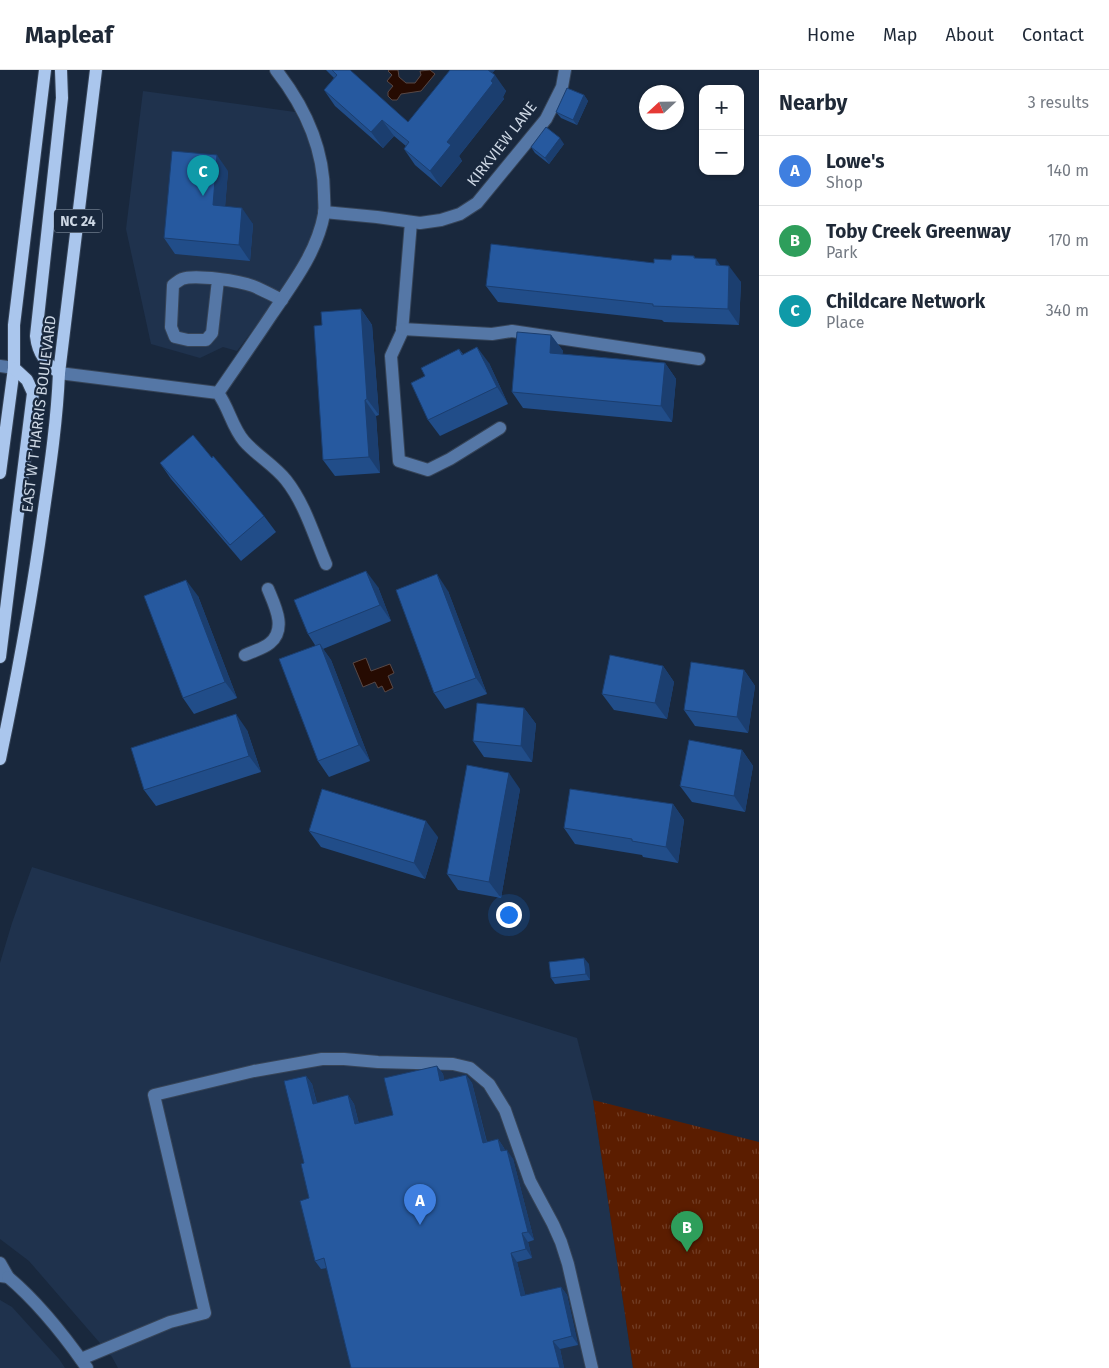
<!DOCTYPE html>
<meta charset="utf-8">
<style>
:root{--surface:#fff;--page:#f6f6f7;--text:#1f2937;--muted:#747a83;--line:#e0e1e3;--accent:#0f766e}
body{margin:0;font-family:"Fira Sans",sans-serif;background:var(--page);color:var(--text)}
.controls{position:absolute;right:15px;top:15px;display:grid;overflow:hidden;border-radius:10px;box-shadow:0 1px 4px #0004}
.controls button{width:45px;height:45px;display:grid;place-items:center;padding:0;border:0;border-bottom:1px solid var(--line);background:var(--surface);color:var(--text);font:25px sans-serif}
.compass{position:absolute;left:639px;top:15px;width:45px;height:45px;border-radius:50%;background:var(--surface);box-shadow:0 1px 4px #0004;rotate:248deg}
.you{position:absolute;left:508px;top:844px;width:18px;height:18px;margin:-12px;border:4px solid #fff;border-radius:50%;background:#1a73e8;box-shadow:0 0 0 8px #1a73e833}
.badge{display:grid;place-items:center;width:32px;height:32px;border-radius:50%;background:var(--accent);color:#fff;font-size:16px;font-weight:700}
.pin{position:absolute;translate:-50% -41px;filter:drop-shadow(0 1px 2px #0008)}
.pin::after{content:'';position:absolute;top:26px;width:18px;height:15px;background:inherit;clip-path:polygon(0 0,100% 0,50% 100%)}
.list{margin:0;padding:0;list-style:none}
h2{display:flex;justify-content:space-between;align-items:center;height:65px;margin:0;padding:0 20px;font-size:21px}
h2 small{font-size:16px;font-weight:400;color:var(--muted)}
.list li{display:grid;grid-template-columns:32px 1fr auto;gap:15px;align-items:center;box-sizing:border-box;height:70px;padding:0 20px;border-top:1px solid var(--line)}
.list b{display:block;font-size:19px;white-space:nowrap}
.list p{margin:0;font-size:16px;white-space:nowrap;color:var(--muted)}
.list em{font-size:16px;font-style:normal;color:var(--muted)}
.map{position:relative;flex:none;width:759px;height:1298px;overflow:hidden}
header{display:flex;align-items:center;gap:30px;box-sizing:border-box;height:70px;padding:0 25px;background:var(--surface);border-bottom:1px solid var(--line)}
header strong{font-size:24px}
nav{display:flex;gap:28px;margin-inline-start:auto;font-size:18px}
main{display:flex}
aside{flex:1;background:var(--surface)}
.map>svg:first-child{display:block}
</style>
<header>
<strong>Mapleaf</strong>
<nav><a>Home</a><a>Map</a><a>About</a><a>Contact</a></nav>
</header>
<main>
<div class="map">
<svg width="759" height="1298" viewBox="0 0 759 1298">
<defs>
<pattern id="park-tufts" width="24" height="20" patternUnits="userSpaceOnUse" patternTransform="scale(1.25)"><rect width="24" height="20" fill="#5b1d00"/><path d="M3 7l-1-3M5 7V3M7 7l1-3M15 17l-1-3M17 17v-4M19 17l1-3" fill="none" stroke="#713d25"/></pattern>
</defs>
<rect width="100%" height="100%" fill="#19283d"/>
<g fill="#1f324d">
<path d="M143,21L295,42L307,65L316,94L320,125L317,155L300,198L237,281L223,277L200,288L151,274L126,159Z"/>
<path d="M32,797L577,968L593,1030L633,1298H118L112,1287L29,1191L0,1169V893L12,853Z"/>
<path d="M0,1230L12,1237L59,1289L65,1298H0Z"/>
</g>
<path fill="url(#park-tufts)" d="M593,1030L759,1072V1298H633Z"/>
<g fill="#260b02" stroke="#584846">
<path d="M389,0H398L399,7L406,13H415L421,5L420,1L430,0L435,4L421,21L401,24L397,30H392L388,26V22L393,16L387,11L392,5L388,1Z"/>
<path d="M366,588L371,601L390,594L394,603L388,606L393,618L385,622L382,616L378,618L375,612L363,617L353,593Z"/>
</g>
<g fill="none" stroke-linecap="round" stroke-linejoin="round">
<g stroke="#364458" stroke-width="14">
<g id="minor">
<path d="M324,142L377,147L420,153L441,150L460,144L477,133L546,49L562,17L565,0"/>
<path d="M411,152L402,262L391,286L399,391L428,400L450,389L500,358"/>
<path d="M218,210L212,263L206,270H188L175,267L171,257L173,215C176,213 179,210 182,209C195,204 240,211 253,216C263,220 272,225 282,230"/>
<path d="M402,259L492,264L512,261L699,289"/>
<path d="M0,296L14,298"/>
<path d="M59,303L218,323C229,338 232,357 244,371C256,385 274,395 286,410C305,434 314,466 326,494"/>
<path d="M218,323C236,297 254,271 272,244C293,213 317,182 324,144C325,138 324,131 324,125C324,78 305,37 276,0"/>
<path d="M245,585C253,581 263,579 270,573C287,559 275,536 268,519"/>
<path d="M0,1193L8,1207L0,1206"/>
<path d="M8,1207C39,1233 64,1265 87,1298"/>
<path d="M81,1289L170,1252L205,1243L154,1025L254,1001L322,989H344L378,992L453,994L470,998L489,1014L505,1040L530,1111L553,1154L561,1172L568,1194L592,1298"/>
</g>
</g>
<g stroke="#364458" stroke-width="14">
<g id="major">
<path d="M59,303C46,293 38,284 36,266L62,28L61,0"/>
<path d="M0,403L14,298V255L45,0"/>
<path d="M0,587L33,323L27,310L14,298"/>
<path d="M0,689C17,608 32,527 43,446C50,398 57,351 59,303L96,0"/>
</g>
</g>
<use href="#minor" stroke="#5577a6" stroke-width="12"/>
<use href="#major" stroke="#aac6ed" stroke-width="12"/>
</g>
<g fill="#214d89">
<path d="M326,0H350L408,52L495,0L492,3L506,21L503,27L504,29L459,86L462,91L441,117L415,95L404,79L406,76L394,66L383,78L335,36L324,20L334,8Z"/>
<path d="M584,25L588,31L577,55L561,48L556,42Z"/>
<path d="M564,74L549,94L535,83L531,77Z"/>
<path d="M228,101L225,136L253,154L250,191L175,184L164,168Z"/>
<path d="M694,186L695,188L720,195L741,212L739,255L664,252L662,250L498,232L486,216L654,193Z"/>
<path d="M361,239L372,255L379,345L376,346L380,403L335,406L323,390Z"/>
<path d="M551,265L563,281L562,284L665,293L676,309L672,352L523,338L512,322Z"/>
<path d="M459,279L463,284L489,293L508,334L440,366L428,350L425,306Z"/>
<path d="M212,388L264,446L276,462L241,491L171,409L160,393Z"/>
<path d="M378,517L391,551L323,579L331,590L370,691L329,707L318,691L315,575L308,564Z"/>
<path d="M448,521L487,624L445,639L434,623Z"/>
<path d="M198,526L237,628L194,644L183,628Z"/>
<path d="M663,596L674,612L667,649L614,640L602,624Z"/>
<path d="M744,600L755,616L748,663L695,656L684,640Z"/>
<path d="M524,638L536,654L532,692L484,687L473,671Z"/>
<path d="M247,660L261,702L156,736L144,720Z"/>
<path d="M742,680L753,696L745,742L692,732L680,716Z"/>
<path d="M520,719L501,828L458,820L447,804Z"/>
<path d="M673,734L684,750L678,793L643,787L642,785L575,774L564,758Z"/>
<path d="M309,761L438,767L425,809L321,777Z"/>
<path d="M589,894L590,910L555,914L551,908Z"/>
<path d="M437,996L443,1004L444,1010L466,1005L472,1013L487,1072L498,1069L504,1078L505,1081L513,1089L534,1170L528,1172L532,1188L517,1192L525,1225L561,1217L567,1225L578,1275L560,1279L564,1298H351L327,1198L321,1199L315,1191L309,1128L304,1093L306,1006L312,1014L317,1033L348,1025L354,1034L359,1054L393,1045Z"/>
</g>
<g fill="#1b3e6f">
<path d="M484,0H495L488,7Z"/>
<path d="M495,5L506,21L503,27L504,29L459,86L462,91L441,117L430,101L447,72L491,11Z"/>
<path d="M584,25L588,31L577,55L573,50Z"/>
<path d="M382,50L394,66L383,78L371,62Z"/>
<path d="M560,68L564,74L549,94L545,88Z"/>
<path d="M217,85L228,101L224,151L213,135Z"/>
<path d="M242,138L253,154L250,191L239,175Z"/>
<path d="M716,189L727,205L716,195Z"/>
<path d="M729,196L741,212L739,255L728,239Z"/>
<path d="M361,239L372,255L379,345L367,329Z"/>
<path d="M551,265L563,281L561,299L550,283Z"/>
<path d="M477,277L489,293L508,334L497,317Z"/>
<path d="M665,293L676,309L672,352L661,336Z"/>
<path d="M365,330L376,346L380,403L369,387Z"/>
<path d="M366,501L378,517L391,551L380,535Z"/>
<path d="M437,504L448,521L487,624L476,608Z"/>
<path d="M186,510L198,526L237,628L225,612Z"/>
<path d="M320,574L331,590L370,691L359,675Z"/>
<path d="M663,596L674,612L667,649L655,633Z"/>
<path d="M744,600L755,616L748,663L737,647Z"/>
<path d="M524,638L536,654L532,692L521,676Z"/>
<path d="M236,644L247,660L261,702L249,686Z"/>
<path d="M742,680L753,696L745,742L734,726Z"/>
<path d="M509,703L520,719L501,828L489,812Z"/>
<path d="M673,734L684,750L678,793L666,777Z"/>
<path d="M426,751L438,767L425,809L414,793Z"/>
<path d="M584,888L589,894L590,910L586,904Z"/>
<path d="M437,996L443,1004L446,1020L440,1011Z"/>
<path d="M466,1005L472,1013L489,1082L483,1073Z"/>
<path d="M306,1006L312,1014L319,1043L313,1034Z"/>
<path d="M348,1025L354,1034L361,1063L355,1054Z"/>
<path d="M498,1069L504,1078L507,1090L501,1081Z"/>
<path d="M507,1080L513,1089L534,1170L528,1162Z"/>
<path d="M522,1163L528,1172L532,1188L526,1179Z"/>
<path d="M511,1183L517,1192L528,1235L521,1226Z"/>
<path d="M561,1217L567,1225L578,1275L572,1266Z"/>
<path d="M553,1271L560,1279L564,1298H560Z"/>
</g>
<g fill="#26599f" stroke="#1b3e6f">
<path d="M332,0H350L408,52L450,0H488L495,5L491,11L493,13L447,72L451,75L430,101L404,79L409,72L382,50L371,62L324,20L337,5Z"/>
<path d="M567,18L584,25L573,50L556,42Z"/>
<path d="M546,57L560,68L545,88L531,77Z"/>
<path d="M172,81L217,85L213,135L242,138L239,175L164,168Z"/>
<path d="M491,174L654,193V189L671,190L672,185L694,186V188L716,189V195L729,196L728,239L653,236V234L486,216Z"/>
<path d="M361,239L367,329L365,330L369,387L323,390L314,256L322,255L321,242Z"/>
<path d="M517,262L551,265L550,283L665,293L661,336L512,322Z"/>
<path d="M477,277L497,317L428,350L411,313L425,306L421,298L459,279L462,285Z"/>
<path d="M193,365L212,388L213,386L264,446L230,475L160,393Z"/>
<path d="M366,501L380,535L308,564L294,530Z"/>
<path d="M437,504L476,608L434,623L396,520Z"/>
<path d="M186,510L225,612L183,628L144,526Z"/>
<path d="M320,574L359,675L318,691L279,589Z"/>
<path d="M610,585L663,596L655,633L602,624Z"/>
<path d="M691,592L744,600L737,647L684,640Z"/>
<path d="M477,633L524,638L521,676L473,671Z"/>
<path d="M236,644L249,686L144,720L131,678Z"/>
<path d="M689,670L742,680L734,726L680,716Z"/>
<path d="M467,695L509,703L489,812L447,804Z"/>
<path d="M322,719L426,751L414,793L309,761Z"/>
<path d="M570,719L673,734L666,777L632,771V769L564,758Z"/>
<path d="M584,888L586,904L551,908L549,892Z"/>
<path d="M437,996L440,1011L466,1005L483,1073L498,1069L501,1081L507,1080L528,1162L522,1163L526,1179L511,1183L521,1226L561,1217L572,1266L553,1271L560,1298H351L324,1188L315,1191L300,1131L309,1128L301,1094L304,1093L284,1011L306,1006L313,1034L348,1025L355,1054L393,1045L384,1008Z"/>
</g>
<g text-anchor="middle" dominant-baseline="central" stroke-width="4.5" stroke-linejoin="round" paint-order="stroke">
<rect fill="#19283d" stroke="#97a2b2" stroke-width="1" x="54" y="139.5" width="48" height="23" rx="4"/>
<g font-size="14" font-weight="bold" fill="#cdd7e4">
<text x="78" y="151">NC 24</text>
</g>
<g font-size="15" fill="#cdd7e4" stroke="#19283d">
<text transform="translate(502 74) rotate(-52)">KIRKVIEW LANE</text>
<text transform="translate(39 344) rotate(-83)">EAST W T HARRIS BOULEVARD</text>
</g>
</g>
</svg>
<div class="controls">
<button>+</button>
<button>−</button>
</div>
<svg class="compass" viewBox="-18 -18 36 36"><path d="M0-13l5 13h-10z" fill="#e53935"/><path d="M0 13l5-13h-10z" fill="#747a83"/></svg>
<div class="you"></div>
<div class="pin badge" style="left:420px;top:1155px;background:#3f7fe0">A</div>
<div class="pin badge" style="left:687px;top:1182px;background:#2e9e5b">B</div>
<div class="pin badge" style="left:203px;top:126px;background:#0f9aa8">C</div>
</div>
<aside>
<h2>Nearby<small>3 results</small></h2>
<ul class="list">
<li><span class="badge" style="background:#3f7fe0">A</span><div><b>Lowe's</b><p>Shop</p></div><em>140 m</em></li>
<li><span class="badge" style="background:#2e9e5b">B</span><div><b>Toby Creek Greenway</b><p>Park</p></div><em>170 m</em></li>
<li><span class="badge" style="background:#0f9aa8">C</span><div><b>Childcare Network</b><p>Place</p></div><em>340 m</em></li>
</ul>
</aside>
</main>
